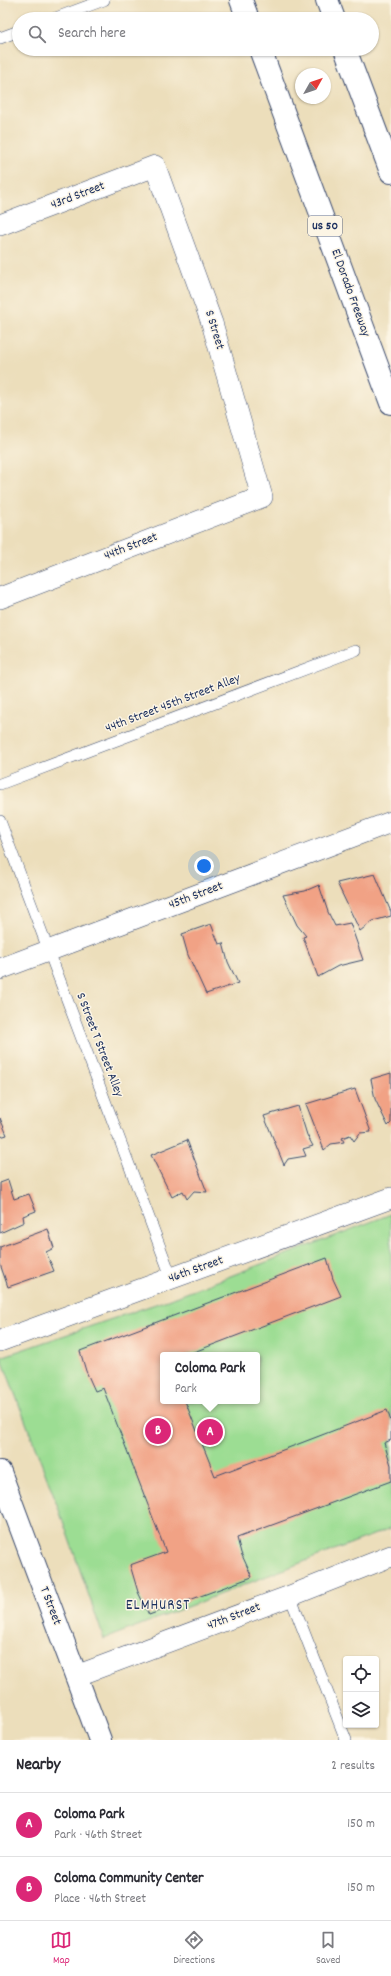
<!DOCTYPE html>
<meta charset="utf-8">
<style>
:root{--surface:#fff;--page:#f2f2f3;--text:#2b2b33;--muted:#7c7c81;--line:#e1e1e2;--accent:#db2777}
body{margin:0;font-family:Dekko,sans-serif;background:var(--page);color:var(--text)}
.controls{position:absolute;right:12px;bottom:12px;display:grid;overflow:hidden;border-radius:4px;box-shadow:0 1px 3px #0004}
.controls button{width:36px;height:36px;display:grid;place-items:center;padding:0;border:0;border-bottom:1px solid var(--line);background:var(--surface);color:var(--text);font:20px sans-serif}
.compass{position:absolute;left:295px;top:68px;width:36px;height:36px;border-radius:50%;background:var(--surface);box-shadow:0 1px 3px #0004;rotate:50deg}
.you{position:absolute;left:204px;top:866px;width:14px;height:14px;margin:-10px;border:3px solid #fff;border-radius:50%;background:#1a73e8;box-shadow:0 0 0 6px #1a73e833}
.badge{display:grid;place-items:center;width:26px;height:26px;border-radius:50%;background:var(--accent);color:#fff;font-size:13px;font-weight:700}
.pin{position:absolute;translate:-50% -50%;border:2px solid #fff;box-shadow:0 1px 4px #0006}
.popup{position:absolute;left:160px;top:1352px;width:100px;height:52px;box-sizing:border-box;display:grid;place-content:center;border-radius:4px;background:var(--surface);filter:drop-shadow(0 1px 3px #0005);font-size:13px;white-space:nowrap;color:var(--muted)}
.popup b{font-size:15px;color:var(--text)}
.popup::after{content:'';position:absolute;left:50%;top:100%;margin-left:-8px;border:8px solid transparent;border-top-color:var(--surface)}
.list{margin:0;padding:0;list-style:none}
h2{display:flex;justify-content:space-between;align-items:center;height:52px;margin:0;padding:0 16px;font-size:17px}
h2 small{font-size:13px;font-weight:400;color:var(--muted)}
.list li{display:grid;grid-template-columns:26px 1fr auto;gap:12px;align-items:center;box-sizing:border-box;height:64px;padding:0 16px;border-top:1px solid var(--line)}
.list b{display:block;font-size:15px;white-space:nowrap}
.list p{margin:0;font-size:13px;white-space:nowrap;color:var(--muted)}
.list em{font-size:13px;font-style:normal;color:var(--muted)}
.icon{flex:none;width:22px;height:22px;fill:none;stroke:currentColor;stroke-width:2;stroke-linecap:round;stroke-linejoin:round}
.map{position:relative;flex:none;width:391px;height:1740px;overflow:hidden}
.search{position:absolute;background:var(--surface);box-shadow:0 1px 3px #0004;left:12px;right:12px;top:12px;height:44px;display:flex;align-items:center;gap:10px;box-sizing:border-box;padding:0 14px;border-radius:22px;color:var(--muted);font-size:15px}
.sheet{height:180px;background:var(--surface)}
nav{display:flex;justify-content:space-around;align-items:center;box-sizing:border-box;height:56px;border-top:1px solid var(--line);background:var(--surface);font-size:11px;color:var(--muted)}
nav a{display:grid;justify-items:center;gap:2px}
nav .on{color:var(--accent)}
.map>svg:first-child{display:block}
</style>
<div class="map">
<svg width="391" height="1740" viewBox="0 0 391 1740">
<rect width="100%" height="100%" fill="#fcf5e5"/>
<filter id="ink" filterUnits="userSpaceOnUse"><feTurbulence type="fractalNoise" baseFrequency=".025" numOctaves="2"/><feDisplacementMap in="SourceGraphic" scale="8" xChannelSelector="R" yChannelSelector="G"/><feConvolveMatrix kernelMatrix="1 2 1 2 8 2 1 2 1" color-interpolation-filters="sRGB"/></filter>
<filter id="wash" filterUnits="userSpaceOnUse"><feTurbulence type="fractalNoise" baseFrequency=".012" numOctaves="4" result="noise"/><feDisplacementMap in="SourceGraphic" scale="16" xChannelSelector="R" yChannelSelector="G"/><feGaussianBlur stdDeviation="0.9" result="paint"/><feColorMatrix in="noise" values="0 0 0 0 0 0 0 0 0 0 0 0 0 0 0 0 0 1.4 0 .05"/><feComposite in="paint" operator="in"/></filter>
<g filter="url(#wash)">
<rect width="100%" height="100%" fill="#ecdebb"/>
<path fill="#9cdd93" stroke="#5c8678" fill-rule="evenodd" d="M391,1214V1528L104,1639L58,1507L1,1357L176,1297ZM163,1355H257V1401H163Z"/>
<g id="blocks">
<g fill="#f1a285">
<path d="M375,874L391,912V916L373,921L360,931L337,883Z"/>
<path d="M319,885L328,912L335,926L350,923L363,960L338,966L318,977L303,937L306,936L297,925L283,895L305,891Z"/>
<path d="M211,924L219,944L223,943L228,962L238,983L206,994L188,955L182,934Z"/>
<path d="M391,1073V1123L388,1126L375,1099L371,1079Z"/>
<path d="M355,1089L371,1132L360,1133L354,1141L350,1135L342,1138L344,1142L331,1144L324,1150L306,1104Z"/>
<path d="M298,1106L307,1135L313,1146L303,1149L306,1156L288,1159L284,1165L264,1116Z"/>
<path d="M0,1118L7,1135L0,1137Z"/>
<path d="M187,1140L207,1192L194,1191L187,1199L183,1191L172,1197L151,1155Z"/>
<path d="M8,1180L14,1199L29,1194L36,1211L23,1216L24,1222L0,1233V1183Z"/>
<path d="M48,1229L54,1248L46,1252L54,1271L8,1287L0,1264V1247Z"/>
<path d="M327,1258L333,1279L341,1296L186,1355H163V1401H185L215,1476L387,1410L391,1421V1440L384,1443L391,1465V1481L237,1538L241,1553L252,1577L149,1615L138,1592L130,1565L166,1552L103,1388L95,1391L86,1371L80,1351Z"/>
</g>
</g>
</g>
<g filter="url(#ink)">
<use href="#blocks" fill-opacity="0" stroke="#3a496c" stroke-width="1"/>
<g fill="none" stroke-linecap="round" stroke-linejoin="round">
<g stroke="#3a496c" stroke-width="12">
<g id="service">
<path d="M53,19L104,0"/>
<path d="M0,38L19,31"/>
<path d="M0,784L356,650"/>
<path d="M0,821L172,1279"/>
<path d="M290,1596L346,1740"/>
</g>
</g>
<g stroke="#3a496c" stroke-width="22">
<g id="minor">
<path d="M0,225L155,166L212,323L262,497L0,598"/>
<path d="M0,969L391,822"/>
<path d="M0,1341L391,1198"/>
<path d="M76,1676L290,1596L391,1556"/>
</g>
</g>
<g stroke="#3a496c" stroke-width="24">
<path id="tertiary" d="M0,1472L100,1740"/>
</g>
<g stroke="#3a496c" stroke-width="24">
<g id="motorway">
<path d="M241,0L248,19"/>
<path d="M327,0L334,19"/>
<path d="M260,49L391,403"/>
<path d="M345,49L391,172"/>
</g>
</g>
<use href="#service" stroke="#fff" stroke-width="11"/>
<use href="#minor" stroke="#fff" stroke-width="21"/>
<use href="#tertiary" stroke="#fff" stroke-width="22"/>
<use href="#motorway" stroke="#fff" stroke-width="22"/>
</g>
</g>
<g text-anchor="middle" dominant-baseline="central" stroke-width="3" stroke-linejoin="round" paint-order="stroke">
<rect fill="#fcf5e5" stroke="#5e6a86" stroke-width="1" x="308" y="216" width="34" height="20" rx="3"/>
<g font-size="12" font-weight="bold" fill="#1b2f5e">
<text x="325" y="226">US 50</text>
</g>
<g font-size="13" fill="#1b2f5e" stroke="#fcf5e5">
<text transform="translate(78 196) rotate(-21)">43rd Street</text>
<text transform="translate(350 293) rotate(70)">El Dorado Freeway</text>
<text transform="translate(214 330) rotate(73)">S Street</text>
<text transform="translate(131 547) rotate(-21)">44th Street</text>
<text transform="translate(173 704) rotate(-21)">44th Street 45th Street Alley</text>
<text transform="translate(196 896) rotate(-21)">45th Street</text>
<text transform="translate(99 1045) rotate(69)">S Street T Street Alley</text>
<text transform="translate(196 1270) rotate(-20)">46th Street</text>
<text transform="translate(50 1606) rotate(69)">T Street</text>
<text transform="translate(234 1617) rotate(-21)">47th Street</text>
</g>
<g font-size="15" letter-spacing="1" fill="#1b2f5e" stroke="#fcf5e5">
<text x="158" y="1606">ELMHURST</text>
</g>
</g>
</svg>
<div class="controls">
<button><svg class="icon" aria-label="locate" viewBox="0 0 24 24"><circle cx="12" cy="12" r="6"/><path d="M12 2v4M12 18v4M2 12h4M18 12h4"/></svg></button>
<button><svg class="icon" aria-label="layers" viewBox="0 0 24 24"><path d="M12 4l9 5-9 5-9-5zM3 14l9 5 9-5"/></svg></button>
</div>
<svg class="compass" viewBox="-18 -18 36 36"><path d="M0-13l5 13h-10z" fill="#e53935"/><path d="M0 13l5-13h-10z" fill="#7c7c81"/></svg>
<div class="you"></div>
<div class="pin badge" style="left:210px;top:1432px">A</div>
<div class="popup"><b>Coloma Park</b>Park</div>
<div class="pin badge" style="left:158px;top:1431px">B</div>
<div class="search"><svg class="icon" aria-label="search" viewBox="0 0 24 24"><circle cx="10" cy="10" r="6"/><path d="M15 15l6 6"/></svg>Search here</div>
</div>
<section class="sheet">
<h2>Nearby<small>2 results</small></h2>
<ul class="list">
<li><span class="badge">A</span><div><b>Coloma Park</b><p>Park · 46th Street</p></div><em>150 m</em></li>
<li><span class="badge">B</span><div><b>Coloma Community Center</b><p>Place · 46th Street</p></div><em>150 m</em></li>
</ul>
</section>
<nav>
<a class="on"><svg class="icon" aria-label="map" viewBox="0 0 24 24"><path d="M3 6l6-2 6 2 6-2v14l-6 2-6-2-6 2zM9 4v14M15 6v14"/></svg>Map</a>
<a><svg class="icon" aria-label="directions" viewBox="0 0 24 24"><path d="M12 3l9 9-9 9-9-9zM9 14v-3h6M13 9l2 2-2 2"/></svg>Directions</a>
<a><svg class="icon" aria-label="saved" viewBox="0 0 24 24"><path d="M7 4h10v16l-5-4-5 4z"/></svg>Saved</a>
</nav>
